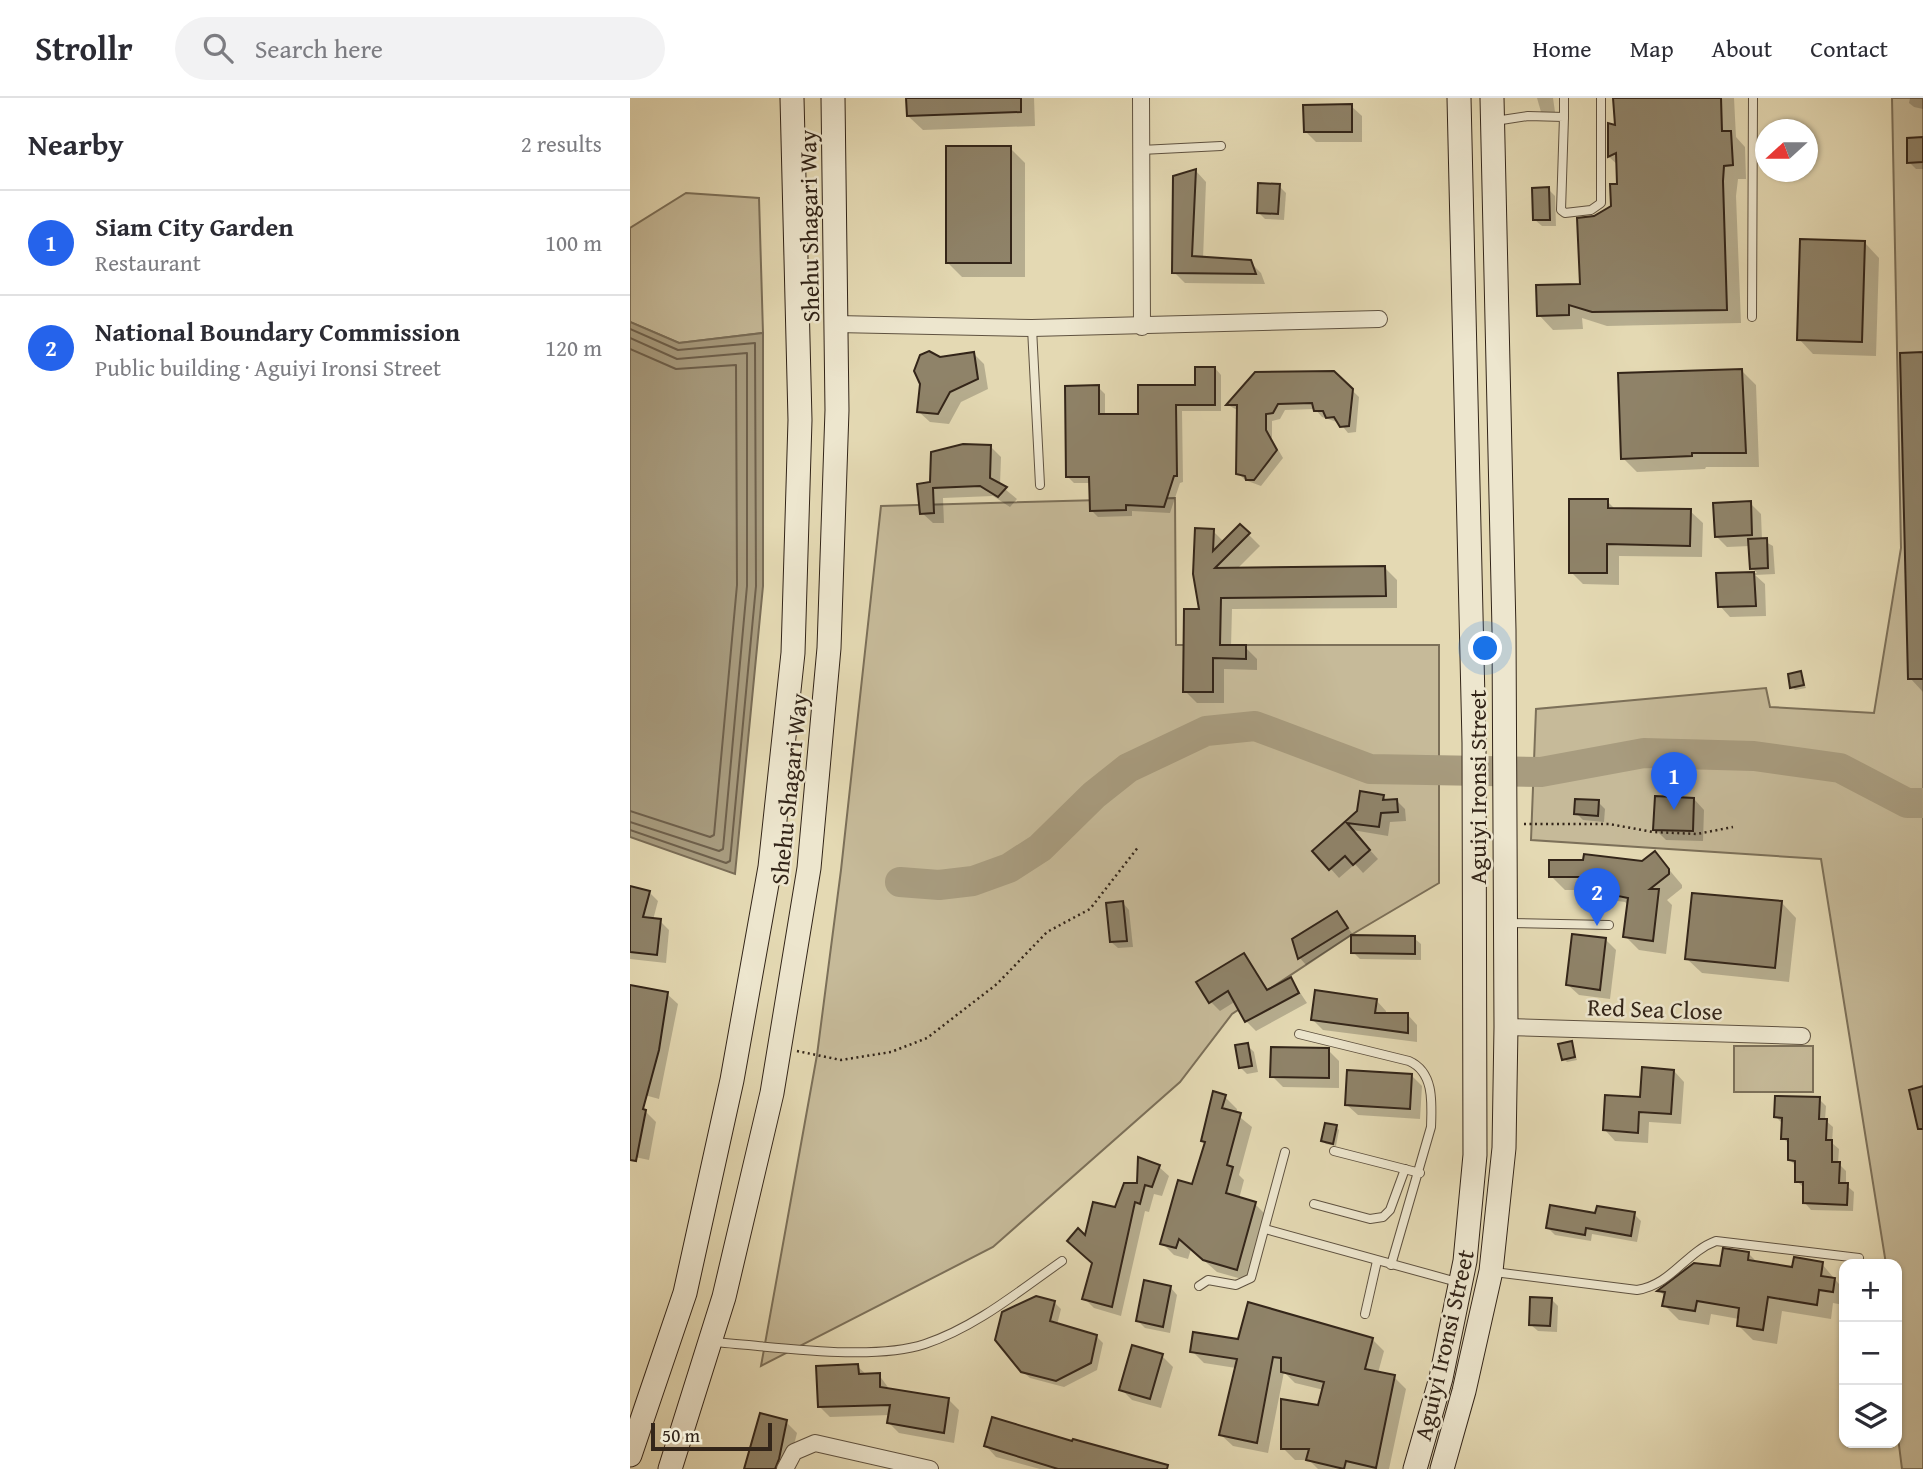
<!DOCTYPE html>
<meta charset="utf-8">
<style>
:root{--surface:#fff;--page:#f2f2f3;--text:#2b2b33;--muted:#7c7c81;--line:#e1e1e2;--accent:#2563eb}
body{margin:0;font-family:"Gentium Book Plus",serif;background:var(--page);color:var(--text)}
.controls{position:absolute;right:21px;bottom:21px;display:grid;overflow:hidden;border-radius:14px;box-shadow:0 2px 5px #0004}
.controls button{width:63px;height:63px;display:grid;place-items:center;padding:0;border:0;border-bottom:2px solid var(--line);background:var(--surface);color:var(--text);font:35px sans-serif}
.compass{position:absolute;left:1125px;top:21px;width:63px;height:63px;border-radius:50%;background:var(--surface);box-shadow:0 2px 5px #0004;rotate:249deg}
.scale{position:absolute;left:21px;bottom:18px;width:121px;box-sizing:border-box;padding-left:7px;border:4px solid #332519;border-top:0;font-size:19px;line-height:24px;white-space:nowrap;color:#332519;-webkit-text-stroke:5px #ede6ce;paint-order:stroke}
.you{position:absolute;left:856px;top:551px;width:24px;height:24px;margin:-18px;border:5px solid #fff;border-radius:50%;background:#1a73e8;box-shadow:0 0 0 10px #1a73e833}
.badge{display:grid;place-items:center;width:46px;height:46px;border-radius:50%;background:var(--accent);color:#fff;font-size:23px;font-weight:700}
.pin{position:absolute;translate:-50% -58px;filter:drop-shadow(0 2px 4px #0008)}
.pin::after{content:'';position:absolute;top:37px;width:24px;height:21px;background:inherit;clip-path:polygon(0 0,100% 0,50% 100%)}
.list{margin:0;padding:0;list-style:none}
h2{display:flex;justify-content:space-between;align-items:center;height:91px;margin:0;padding:0 28px;font-size:30px}
h2 small{font-size:23px;font-weight:400;color:var(--muted)}
.list li{display:grid;grid-template-columns:46px 1fr auto;gap:21px;align-items:center;box-sizing:border-box;height:105px;padding:0 28px;border-top:2px solid var(--line)}
.list b{display:block;font-size:26px;white-space:nowrap}
.list p{margin:0;font-size:23px;white-space:nowrap;color:var(--muted)}
.list em{font-size:23px;font-style:normal;color:var(--muted)}
.icon{flex:none;width:38px;height:38px;fill:none;stroke:currentColor;stroke-width:2;stroke-linecap:round;stroke-linejoin:round}
.map{position:relative;flex:none;width:1293px;height:1371px;overflow:hidden}
header{display:flex;align-items:center;gap:42px;box-sizing:border-box;height:98px;padding:0 35px;background:var(--surface);border-bottom:2px solid var(--line)}
header strong{font-size:33px}
nav{display:flex;gap:38px;margin-inline-start:auto;font-size:24px}
.search{width:490px;height:63px;background:var(--page);display:flex;align-items:center;gap:18px;box-sizing:border-box;padding:0 24px;border-radius:38px;color:var(--muted);font-size:26px}
main{display:flex}
aside{flex:1;background:var(--surface)}
.map>svg:first-child{display:block}
</style>
<header>
<strong>Strollr</strong>
<div class="search"><svg class="icon" aria-label="search" viewBox="0 0 24 24"><circle cx="10" cy="10" r="6"/><path d="M15 15l6 6"/></svg>Search here</div>
<nav><a>Home</a><a>Map</a><a>About</a><a>Contact</a></nav>
</header>
<main>
<aside>
<h2>Nearby<small>2 results</small></h2>
<ul class="list">
<li><span class="badge">1</span><div><b>Siam City Garden</b><p>Restaurant</p></div><em>100 m</em></li>
<li><span class="badge">2</span><div><b>National Boundary Commission</b><p>Public building · Aguiyi Ironsi Street</p></div><em>120 m</em></li>
</ul>
</aside>
<div class="map">
<svg width="1293" height="1371" viewBox="0 0 1293 1371">
<rect width="100%" height="100%" fill="#e4d9b3"/>
<filter id="stains"><feTurbulence type="fractalNoise" baseFrequency=".00286" numOctaves="4"/><feColorMatrix values="0 0 0 0 .2 0 0 0 0 .09 0 0 0 0 .02 0 0 0 .5 -.17"/></filter>
<radialGradient id="worn" r=".72"><stop offset=".6" stop-color="#630" stop-opacity="0"/><stop offset="1" stop-color="#630" stop-opacity=".3"/></radialGradient>
<g fill="#c6ba99" stroke="#7c7059" stroke-width="2">
<path d="M1262,0H1293V1371H1272L1267,1331V1166H1256L1191,761L901,742L906,611L1136,590L1140,609L1244,615L1271,450Z"/>
<path d="M56,95L129,100L133,235L49,245L0,224V130Z"/>
<path d="M545,400L546,547H809V785L721,837L602,916L550,984L363,1149L131,1268L187,957L211,772L251,408Z"/>
<rect x="1104" y="948" width="79" height="46"/>
</g>
<path fill="#a89c7f" stroke="#796c56" stroke-width="2" d="M0,224L49,245L133,235V488L105,776L0,739Z"/>
<g fill="#0003">
<path d="M278,0H404L405,28L293,32L278,18Z"/>
<path d="M907,0H923L925,14H911Z"/>
<path d="M985,0H1104L1106,39L1115,49L1116,81H1108L1106,98L1111,225L977,228L952,220L953,231L923,232L909,217L952,187L965,119L982,109L989,88L988,67L979,59V27L986,30Z"/>
<path d="M1280,0H1293V11L1284,9L1279,5Z"/>
<path d="M721,8L732,18V44H686L676,34Z"/>
<path d="M1293,41V71H1286L1279,64Z"/>
<path d="M380,50L395,65V179H332L317,164Z"/>
<path d="M566,73L576,84L573,161L620,164L631,175L635,186L555,185L544,174Z"/>
<path d="M649,88L656,95L654,122L635,121L628,114Z"/>
<path d="M918,91L925,98L926,128H912L905,122Z"/>
<path d="M1235,145L1249,160L1246,258L1183,256L1169,241Z"/>
<path d="M344,256L354,266L358,291L331,304L319,326L300,324L289,314L310,261Z"/>
<path d="M1293,256V594L1280,580Z"/>
<path d="M585,270L591,277V313H552L553,384L550,385L540,415L502,413V418L468,419L461,412V385H444L438,379L468,289L475,296V318H510L567,289Z"/>
<path d="M1111,272L1126,287L1129,369H1076L1075,371L1007,374L993,360Z"/>
<path d="M703,274L729,299L726,334L718,335L710,325L692,319L685,311L655,312L650,321L642,323V341L653,360L631,388L615,382L608,375L609,313L598,307L626,276Z"/>
<path d="M360,348L371,359L370,387L387,401L380,409L363,398L313,400L314,425H303L292,415L302,385Z"/>
<path d="M977,403L986,412L1060,413L1073,425L1072,459L989,458V487L953,486L941,474Z"/>
<path d="M1120,405L1131,416L1132,442L1143,448L1145,476L1125,477L1135,486L1136,518L1100,519L1090,508L1088,477L1127,475L1122,470L1120,448L1097,449L1086,438Z"/>
<path d="M610,428L630,448L607,471L755,470L767,482V510L602,511L601,549H615L627,561V572L594,571V605H567L555,593L572,513L583,433L594,444Z"/>
<path d="M1170,575L1176,590L1165,592L1162,589Z"/>
<path d="M753,699L758,703L766,702L775,711L776,723L760,724L758,738L722,732L748,761L733,775L725,766L709,780L685,753L729,714Z"/>
<path d="M1064,701L1074,712L1073,743L1036,742L1025,731Z"/>
<path d="M968,704L975,711L974,724L953,722L946,715Z"/>
<path d="M1025,755L1052,787V790L1037,802L1042,807L1036,856L1009,852L995,838L998,807L995,804L966,800L958,792H935L921,778L1012,765Z"/>
<path d="M0,790L19,794L28,803L23,822L30,823L39,832L36,865L0,861Z"/>
<path d="M493,805L499,812L503,849L488,850L481,844Z"/>
<path d="M1152,805L1166,820L1159,884L1072,875L1057,861Z"/>
<path d="M707,815L724,838L784,840L791,846V862L730,861L723,854V837L676,867L670,860L664,841Z"/>
<path d="M975,841L986,852L980,901L949,897L938,887Z"/>
<path d="M614,857L639,893L661,881L677,905L626,933L616,923L606,903L590,913L581,904Z"/>
<path d="M0,889L37,896L48,906L29,1001L0,993Z"/>
<path d="M746,902L756,913V916H777L787,927V944L693,932L683,922Z"/>
<path d="M941,945L947,962L937,964L934,961Z"/>
<path d="M617,947L624,954L628,974L617,976L610,969Z"/>
<path d="M698,952L709,963V990L653,989L642,978Z"/>
<path d="M1044,973L1054,984L1051,1026L1019,1024L1018,1045L985,1043L975,1032Z"/>
<path d="M781,977L792,988L790,1021L728,1017L717,1007Z"/>
<path d="M595,999L607,1011L606,1016L622,1029L609,1077L614,1082L609,1101L625,1106L637,1118L619,1183L587,1174L561,1151L558,1161L544,1157L532,1145L564,1088L576,1045L573,1042Z"/>
<path d="M1189,1001L1196,1008L1195,1022L1203,1029L1202,1045L1209,1051L1208,1065L1216,1073V1087L1224,1094L1223,1113L1181,1112L1175,1105L1174,1090L1167,1083V1069L1159,1061L1160,1047L1153,1040V1026L1146,1019Z"/>
<path d="M0,1010L15,1013L26,1024L19,1062L0,1058Z"/>
<path d="M706,1029L709,1032L706,1048L696,1046L693,1043Z"/>
<path d="M529,1069L539,1078L532,1098L524,1096L519,1114L515,1113L491,1218L464,1210L454,1200L464,1165L456,1140Z"/>
<path d="M1004,1116L1011,1123L1007,1144L962,1136L961,1143L925,1137L918,1130L967,1117Z"/>
<path d="M1118,1155L1128,1165L1164,1171L1192,1166L1214,1192V1207L1203,1205L1201,1221L1152,1213L1147,1246L1123,1242L1108,1227L1109,1221L1081,1216L1079,1227L1049,1222L1034,1207L1036,1199L1029,1193L1092,1170Z"/>
<path d="M541,1190L547,1197L540,1235L515,1230L508,1223Z"/>
<path d="M921,1201L928,1208L927,1234L908,1233L901,1227Z"/>
<path d="M425,1205L431,1211L427,1227L466,1238L473,1245L467,1272L434,1289L400,1280L392,1273Z"/>
<path d="M742,1241L754,1253L748,1275L764,1279L776,1291L759,1371H688L679,1362H665L653,1350L690,1309L694,1292L665,1285L654,1274L638,1355L603,1348L591,1337L606,1270L574,1265L562,1253L609,1243Z"/>
<path d="M532,1258L543,1269L531,1310L502,1302L491,1291Z"/>
<path d="M227,1268L237,1277H249L260,1292L319,1302L329,1312L324,1345L269,1335L259,1325L260,1317L200,1319L190,1309Z"/>
<path d="M156,1324L167,1335L158,1371H116Z"/>
<path d="M356,1348L529,1371H410L366,1359Z"/>
</g>
<g fill="none" stroke-linecap="round" stroke-linejoin="round">
<g stroke="#6e604c" stroke-width="2">
<path d="M0,231L48,252L125,245L126,488L100,763L96,765L0,732"/>
<path d="M0,240L47,261L117,255V488L93,751L89,753L0,724"/>
<path d="M0,251L46,271L106,267L107,487L84,737L80,739L0,713"/>
</g>
<path stroke="#a89c7f" stroke-width="30" d="M270,784L309,787L343,783L379,770L410,750L464,697L498,670L576,633L625,628L740,671L911,674L1014,655L1124,658L1210,670L1277,705H1293"/>
</g>
<g fill="#8f8369" stroke="#332519" stroke-width="2">
<path d="M276,0H391V14L277,18Z"/>
<path d="M983,0H1091L1092,33H1101L1103,67L1094,68L1093,83L1097,212L962,214L939,207V217L907,218L906,187L950,186L947,120L964,118L981,108L980,86H987L986,55L978,59V25L985,27Z"/>
<path d="M722,6V34H674L673,7Z"/>
<path d="M1293,39V64L1277,65V40Z"/>
<rect x="316" y="48" width="65" height="117"/>
<path d="M566,71L562,158L621,162L626,176L542,175L543,78Z"/>
<path d="M628,85L650,86L648,116L627,115Z"/>
<path d="M919,89L920,122H903L902,90Z"/>
<path d="M1170,141L1235,143L1232,244L1167,242Z"/>
<path d="M299,253L310,259L344,254L348,281L320,294L308,316L287,314L290,286L284,273L290,257Z"/>
<path d="M1293,254V581H1278L1270,255Z"/>
<path d="M565,269H585V307H546L547,378H544L534,409L496,407V412L460,413L459,379H436L435,288L469,287V316H508V287H565Z"/>
<path d="M1112,271L1116,355H1062V358L991,361L988,275Z"/>
<path d="M704,273L723,291L719,328L710,329L704,319L696,320L693,313H684L682,305L648,306L643,315L636,316V332L647,352L624,382H616L615,378L606,376L607,307H596L625,274Z"/>
<path d="M333,346L361,347L360,380L377,389L368,399L350,388L303,390L304,415L290,416L287,386L300,384L301,354Z"/>
<path d="M939,401H978V410L1061,411L1060,448L977,446V475H939Z"/>
<path d="M1121,403L1122,437L1085,439L1083,405Z"/>
<path d="M610,426L620,435L585,470L755,468L756,498L591,500L590,547H616V561L583,560V594H553L554,511H569L563,476L565,430L584,431L583,453Z"/>
<path d="M1137,440L1138,470L1120,471L1118,441Z"/>
<path d="M1124,474L1126,508L1088,509L1086,475Z"/>
<path d="M1171,573L1174,587L1160,590L1158,576Z"/>
<path d="M730,693L754,697L753,702L767,701L768,714L751,715L749,729L717,725L740,752L723,767L715,758L699,772L682,753L727,713Z"/>
<path d="M1025,698L1064,700L1063,733L1023,732Z"/>
<path d="M945,701L969,702L968,718L944,716Z"/>
<path d="M1025,753L1039,771V776L1020,791H1029L1023,843L993,839L998,800L988,798V791L950,787L951,779H919V762H953L954,756L1012,763Z"/>
<path d="M0,788L20,793L13,819L31,821L27,857L0,854Z"/>
<path d="M1062,795L1152,803L1145,870L1055,861Z"/>
<path d="M493,803L497,843L480,844L476,805Z"/>
<path d="M707,813L718,830L668,861L662,841Z"/>
<path d="M942,836L976,840L970,892L936,887Z"/>
<path d="M721,837L785,838V856L721,855Z"/>
<path d="M614,855L637,892L661,879L669,895L615,924L598,893L579,905L566,884Z"/>
<path d="M0,887L38,894L29,952L13,1011L16,1012L6,1063L0,1062Z"/>
<path d="M685,892L747,901L745,915H778V935L681,922Z"/>
<path d="M942,943L945,959L932,962L928,946Z"/>
<path d="M618,945L622,968L609,970L605,947Z"/>
<path d="M641,949L699,950V980L640,979Z"/>
<path d="M1012,969L1044,972L1041,1016L1009,1014L1008,1035L973,1032L975,997L1010,999Z"/>
<path d="M717,972L782,976L780,1011L715,1007Z"/>
<path d="M1293,988V1031H1288L1279,992Z"/>
<path d="M583,993L596,997L592,1010L611,1015L597,1067L603,1069L596,1095L626,1104L607,1172L573,1162L549,1141L546,1150L530,1146L548,1082L562,1086L575,1044L571,1043Z"/>
<path d="M1145,998L1190,999L1189,1021H1197L1196,1042H1202V1064H1210L1209,1085H1218L1217,1107L1173,1105V1084H1165V1063L1158,1062V1041H1151L1152,1020L1144,1019Z"/>
<path d="M695,1025L707,1027L703,1046L691,1043Z"/>
<path d="M508,1059L530,1067L522,1089L515,1087L510,1106L505,1104L482,1209L452,1201L462,1165L437,1143L448,1130L455,1137L463,1104L485,1109L494,1085H507Z"/>
<path d="M920,1107L965,1115L967,1108L1005,1114L1001,1138L956,1130L955,1137L916,1130Z"/>
<path d="M1093,1150L1119,1154L1118,1162L1162,1169L1164,1159L1193,1164L1191,1178L1205,1180L1203,1194L1189,1192L1187,1207L1138,1199L1133,1232L1107,1228L1109,1210L1067,1203L1065,1213L1032,1208L1035,1194L1027,1193L1064,1165L1090,1168Z"/>
<path d="M514,1182L541,1188L533,1229L506,1223Z"/>
<path d="M406,1198L425,1203L420,1223L467,1237L461,1265L426,1283L391,1274L365,1242L372,1214Z"/>
<path d="M900,1199L922,1200L920,1228L899,1227Z"/>
<path d="M618,1204L743,1240L735,1271L765,1277L746,1370L716,1363L714,1371L676,1362L679,1351H651V1301L688,1307L694,1284L651,1274V1260L643,1259L627,1345L589,1337L607,1261L560,1254L563,1234L608,1241Z"/>
<path d="M502,1247L533,1256L520,1301L489,1292Z"/>
<path d="M228,1266L229,1276L250,1275V1289L319,1300L314,1335L257,1325L260,1307L188,1309L186,1268Z"/>
<path d="M130,1315L157,1322L149,1361L145,1371H114Z"/>
<path d="M362,1319L442,1343L443,1341L538,1367L537,1371H428L354,1348Z"/>
</g>
<g fill="none" stroke-linecap="round" stroke-linejoin="round">
<g stroke="#5f5240" stroke-width="10">
<g id="service">
<path d="M934,19V0"/>
<path d="M865,23L898,18L934,19L931,112L935,115L961,112L971,105V0"/>
<path d="M511,52L591,48"/>
<path d="M1122,219L1123,0"/>
<path d="M402,230L410,387"/>
<path d="M877,825L979,827"/>
<path d="M669,936L779,963C804,974 802,1004 801,1029L761,1167"/>
<path d="M704,1053L790,1075"/>
<path d="M684,1106L740,1121L753,1119L760,1112L775,1071"/>
<path d="M635,1131L827,1184"/>
<path d="M864,1174L1007,1192C1041,1187 1056,1154 1086,1143L1229,1160"/>
<path d="M569,1188L578,1182L606,1187L621,1180L655,1054"/>
<path d="M735,1216L747,1163"/>
<path d="M83,1244C142,1248 240,1264 295,1246C346,1229 389,1193 432,1163"/>
</g>
</g>
<g stroke="#5f5240" stroke-width="18">
<g id="minor">
<path d="M511,0L512,229"/>
<path d="M206,226L402,230L749,221"/>
<path d="M876,929L1172,938"/>
<path d="M155,1371L164,1354L185,1345L300,1371"/>
</g>
</g>
<g stroke="#332519" stroke-width="25">
<g id="secondary">
<path d="M0,1357L55,1195L102,982L140,769L163,555L170,322L162,0"/>
<path d="M40,1371L94,1199L142,995L179,770L199,550L207,312L203,0"/>
<path d="M785,1371L811,1280L835,1163L845,1057L844,645L829,0"/>
<path d="M812,1371L834,1293L861,1173L874,1050L876,929L874,532L862,0"/>
</g>
</g>
<g stroke="#332519" stroke-width="2.5" stroke-dasharray="2 3.5" stroke-linecap="butt">
<path d="M894,726H979L1023,734L1067,736L1103,729"/>
<path d="M167,953L211,962L261,954L297,940L367,886L417,834L460,811L509,748"/>
</g>
<use href="#service" stroke="#ede6ce" stroke-width="8"/>
<use href="#minor" stroke="#ede6ce" stroke-width="16"/>
<use href="#secondary" stroke="#ede6ce" stroke-width="23"/>
</g>
<g text-anchor="middle" dominant-baseline="central" stroke-width="5" stroke-linejoin="round" paint-order="stroke">
<g font-size="24" fill="#332519" stroke="#ede6ce">
<text transform="translate(179 128) rotate(-91)">Shehu Shagari Way</text>
<text transform="translate(847 689) rotate(-90)">Aguiyi Ironsi Street</text>
<text transform="translate(159 691) rotate(-84)">Shehu Shagari Way</text>
<text transform="translate(1025 911) rotate(2)">Red Sea Close</text>
<text transform="translate(814 1247) rotate(-77)">Aguiyi Ironsi Street</text>
</g>
</g>
<rect width="100%" height="100%" filter="url(#stains)"/>
<rect width="100%" height="100%" fill="url(#worn)"/>
</svg>
<div class="controls">
<button>+</button>
<button>−</button>
<button><svg class="icon" aria-label="layers" viewBox="0 0 24 24"><path d="M12 4l9 5-9 5-9-5zM3 14l9 5 9-5"/></svg></button>
</div>
<svg class="compass" viewBox="-18 -18 36 36"><path d="M0-13l5 13h-10z" fill="#e53935"/><path d="M0 13l5-13h-10z" fill="#7c7c81"/></svg>
<div class="scale">50 m</div>
<div class="you"></div>
<div class="pin badge" style="left:1044px;top:712px">1</div>
<div class="pin badge" style="left:967px;top:828px">2</div>
</div>
</main>
